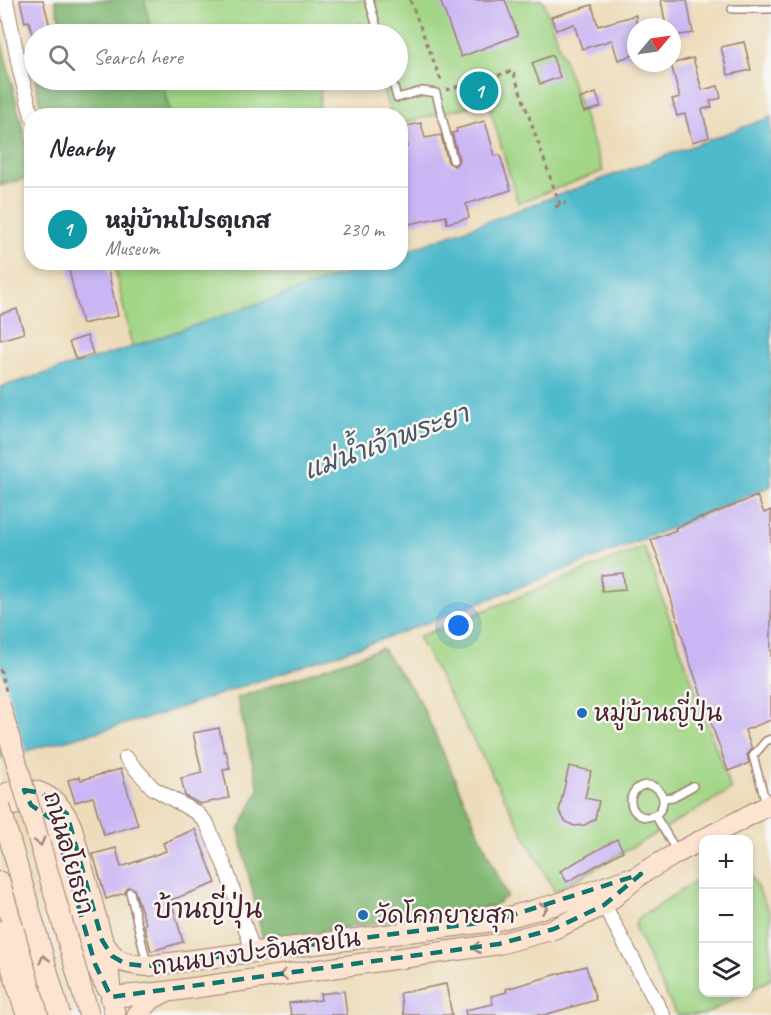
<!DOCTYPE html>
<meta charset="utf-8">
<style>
:root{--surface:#fff;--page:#f7f7f7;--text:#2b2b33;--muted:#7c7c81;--line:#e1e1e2;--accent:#1f6fb2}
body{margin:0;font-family:Caveat,"Playpen Sans Thai",sans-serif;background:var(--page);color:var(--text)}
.controls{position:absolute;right:18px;bottom:18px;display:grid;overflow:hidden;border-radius:12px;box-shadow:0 3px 9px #0003}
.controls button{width:54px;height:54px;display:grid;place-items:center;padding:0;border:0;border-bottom:2px solid var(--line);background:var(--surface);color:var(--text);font:30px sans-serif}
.compass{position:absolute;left:627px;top:18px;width:54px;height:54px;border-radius:50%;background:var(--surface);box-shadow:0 3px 9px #0003;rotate:61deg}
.you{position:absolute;left:459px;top:626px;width:21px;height:21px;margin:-15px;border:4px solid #fff;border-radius:50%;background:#1a73e8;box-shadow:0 0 0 9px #1a73e833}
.badge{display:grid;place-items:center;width:39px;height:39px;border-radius:50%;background:var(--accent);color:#fff;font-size:20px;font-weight:700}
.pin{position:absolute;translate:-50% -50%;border:3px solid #fff;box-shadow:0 2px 6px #0006}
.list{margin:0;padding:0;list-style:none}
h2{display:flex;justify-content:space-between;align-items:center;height:78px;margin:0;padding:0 24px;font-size:26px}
h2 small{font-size:20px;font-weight:400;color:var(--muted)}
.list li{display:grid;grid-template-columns:39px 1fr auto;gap:18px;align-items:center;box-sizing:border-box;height:84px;padding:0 24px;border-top:2px solid var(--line)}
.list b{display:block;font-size:22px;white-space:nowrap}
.list p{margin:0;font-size:20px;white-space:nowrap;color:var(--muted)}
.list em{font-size:20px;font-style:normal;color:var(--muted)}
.icon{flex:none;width:33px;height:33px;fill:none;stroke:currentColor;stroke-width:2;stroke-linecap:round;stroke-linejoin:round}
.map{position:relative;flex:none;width:771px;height:1015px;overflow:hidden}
.search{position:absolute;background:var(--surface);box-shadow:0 3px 9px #0003;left:24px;top:24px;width:384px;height:66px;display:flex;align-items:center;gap:15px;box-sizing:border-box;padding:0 21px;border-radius:33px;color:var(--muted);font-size:22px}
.panel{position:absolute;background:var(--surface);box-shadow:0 3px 9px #0003;left:24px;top:108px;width:384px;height:162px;border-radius:24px}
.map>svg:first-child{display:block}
</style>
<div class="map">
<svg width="771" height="1015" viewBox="0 0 771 1015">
<rect width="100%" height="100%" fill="#f6f6f2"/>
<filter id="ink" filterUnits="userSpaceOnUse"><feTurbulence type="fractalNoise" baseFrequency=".0167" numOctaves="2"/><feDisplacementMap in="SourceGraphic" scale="12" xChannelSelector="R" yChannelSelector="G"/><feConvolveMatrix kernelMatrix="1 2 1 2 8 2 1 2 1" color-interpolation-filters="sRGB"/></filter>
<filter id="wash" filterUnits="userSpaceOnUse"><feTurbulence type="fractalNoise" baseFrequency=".008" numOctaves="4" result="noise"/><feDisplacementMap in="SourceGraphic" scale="24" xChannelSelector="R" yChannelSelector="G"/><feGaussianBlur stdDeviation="1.35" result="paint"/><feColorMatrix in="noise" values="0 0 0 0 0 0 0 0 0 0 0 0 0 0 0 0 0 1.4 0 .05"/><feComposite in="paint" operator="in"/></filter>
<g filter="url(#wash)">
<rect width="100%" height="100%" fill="#eddcb9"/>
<g fill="#a2d686" stroke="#767a58" stroke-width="1.5">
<path d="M144,0H543L603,171L518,203L488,102L401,123L400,116L391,115L380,80H398V34H365L361,23L352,34H152Z"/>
<path d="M162,80H325L321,86L318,116L170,115Z"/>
<path d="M114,263H334L337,277L132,347Z"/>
<path d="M644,547L731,790L555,892L418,637Z"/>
<path d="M748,869L771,915V979L749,991Z"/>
<path d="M703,876L704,992L746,993L704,1015H676L635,928L637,919Z"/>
</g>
<g fill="#81b773" stroke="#666b4f" stroke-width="1.5">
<path d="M55,0H144L152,34H63Z"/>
<path d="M0,36L32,166L31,177L0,186Z"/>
<path d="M35,80H162L170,115H43Z"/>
<path d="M382,648L419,699L507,896L493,906L263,940L239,830L259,790L237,698Z"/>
</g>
<path fill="#50bacc" stroke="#4d6c7c" stroke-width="1.5" d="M771,117V486L642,540L400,633L158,715L0,758V387L132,347L376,263L400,262L401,253Z"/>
<path fill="#eddcb9" d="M0,665L26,754L4,760L0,747Z"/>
<g id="blocks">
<g fill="#cab6f4">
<path d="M20,0H43L52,34H32L29,21L25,22Z"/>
<path d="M440,0H505L518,35L461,57Z"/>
<path d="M661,0H687L693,33L672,36V27H666Z"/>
<path d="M592,5L598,26L636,15V54L618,60L612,40L582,49L574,24L556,30L551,17Z"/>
<path d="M744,42L751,70L728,75L721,47Z"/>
<path d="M552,55L560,77L540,84L532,63Z"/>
<path d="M693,58L702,90L718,86L721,98L710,101L712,107L702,109L709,137L692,142L685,114L677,116L672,99L680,97L671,64Z"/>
<path d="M596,93L601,107L584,112L579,99Z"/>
<path d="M485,121L495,156L500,155L511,190L466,204L469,218L447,223L446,216L400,226V147H407L403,127L421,123L425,138L441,135L448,162L454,166L457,164L459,159L452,133L457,132L456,129Z"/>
<path d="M67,262H106L118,316L82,324Z"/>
<path d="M17,309L24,333L0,340V314Z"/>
<path d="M87,336L93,354L76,360L69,342Z"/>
<path d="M757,496L764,513L771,510V720L745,730L752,749L747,755L749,763L728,771L689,660L663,571L651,540L676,530L675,528L701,517L702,518Z"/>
<path d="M623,573L625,590L602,592L601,575Z"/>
<path d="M219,728L224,752L226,751L230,769L223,770L229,798L200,804L185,796L181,778L202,773L193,733Z"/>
<path d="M569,766L591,771L585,798L599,801L595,819L585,825L574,826L565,821L559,811Z"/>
<path d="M121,769L138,825L104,835L93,797L75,802L68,780L80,777L81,780Z"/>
<path d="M195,829L216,883L171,900L183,942L151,951L144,925L146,924L134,889L128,887L125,893L106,899L93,854L116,848L121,867L166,851L163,843Z"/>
<path d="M617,839L623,851L567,882L560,871Z"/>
<path d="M586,966L596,1000L544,1015H466L465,1010L493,1004L491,996L507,992L506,989Z"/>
<path d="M446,984L452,1015H404L400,993Z"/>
<path d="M344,991L347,1015H291L289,1003L321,1000L320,994Z"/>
</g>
</g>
</g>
<g filter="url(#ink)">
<use href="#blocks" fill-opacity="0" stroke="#9c7e72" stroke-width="1.5"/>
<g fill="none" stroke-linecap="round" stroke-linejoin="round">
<g stroke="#9c7e72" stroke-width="10">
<g id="lane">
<path d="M369,0L379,34"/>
<path d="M732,9H771"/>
<path d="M392,80L397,98L422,91L436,93L453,160"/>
<circle cx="647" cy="801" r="16"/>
<path d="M663,798L673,797L693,786"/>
<path d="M766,803L753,756L766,741L771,739"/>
<path d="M655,815L676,850"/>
<path d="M130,892L147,964"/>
</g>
</g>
<g stroke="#9c7e72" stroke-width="16">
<g id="street">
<path d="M6,0L20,71L32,116"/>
<path d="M126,758L153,788L197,813L207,824L226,869L253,951"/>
<path d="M604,905L663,1015"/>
</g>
</g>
<g stroke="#9c7e72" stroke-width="22">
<g id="secondary">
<path d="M0,796C33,780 60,797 72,828L108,961L111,997L115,1015"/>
<path d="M0,813C18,796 40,805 54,821L95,964L106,986"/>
<path d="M0,882L40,1015"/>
<path d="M0,931L25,1010"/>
<path d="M102,940C115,962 123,964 147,966L494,921L557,904L627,879"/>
<path d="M111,997L165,992L499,944L554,929L604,905L641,874L677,853L771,804"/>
<path d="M137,1015L152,999L165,992"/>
</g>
</g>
<g stroke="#9c7e72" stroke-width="3" stroke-dasharray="4.5 4.5" stroke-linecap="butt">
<path d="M410,0L442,83"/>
<path d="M446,90L513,71L560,205"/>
<path d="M555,207L566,203"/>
</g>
<use href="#lane" stroke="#fff" stroke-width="7"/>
<use href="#street" stroke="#fff" stroke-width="14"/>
<use href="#secondary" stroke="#fde4d1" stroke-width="20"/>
<g stroke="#9c7e72" stroke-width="22" stroke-linecap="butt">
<g id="secondary-bridge">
<path d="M0,705L89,1015"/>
<path d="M0,806L60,1015"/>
</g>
</g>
<path stroke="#9c7e72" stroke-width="3" stroke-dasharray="4.5 4.5" stroke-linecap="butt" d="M0,669L6,691"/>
<use href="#secondary-bridge" stroke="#fde4d1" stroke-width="20"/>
</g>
<defs><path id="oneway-chevron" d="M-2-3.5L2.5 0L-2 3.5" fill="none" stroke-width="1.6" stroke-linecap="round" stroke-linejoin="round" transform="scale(1.5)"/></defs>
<g stroke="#a4827e">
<use href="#oneway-chevron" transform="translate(40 842) rotate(74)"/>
<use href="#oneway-chevron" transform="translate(544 908) rotate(-14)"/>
<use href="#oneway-chevron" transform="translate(476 948) rotate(172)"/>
<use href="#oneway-chevron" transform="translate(44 959) rotate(-106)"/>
<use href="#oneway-chevron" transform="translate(283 975) rotate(172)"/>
</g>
</g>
<path fill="none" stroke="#0f766e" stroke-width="4.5" stroke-dasharray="12 8" stroke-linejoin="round" d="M24,790L42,793L67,814L102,940L112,956L126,964L147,966L494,921L641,874L604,905L554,929L499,944L111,997L95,964L54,821L31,805Z"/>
<g fill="#1f6fb2" stroke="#f6f6f2" stroke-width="2">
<circle cx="582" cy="713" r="6"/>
<circle cx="363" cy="915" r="6"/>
</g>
<g text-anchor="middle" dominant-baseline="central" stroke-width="5" stroke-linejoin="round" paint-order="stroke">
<g font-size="24" fill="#4a1f2b" stroke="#f6f6f2" text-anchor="start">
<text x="594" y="713">หมู่บ้านญี่ปุ่น</text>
<text x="375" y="915">วัดโคกยายสุก</text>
</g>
<g font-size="24" fill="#4a1f2b" stroke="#f6f6f2">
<text transform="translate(69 853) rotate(74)">ถนนอโยธยา</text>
<text transform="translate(256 952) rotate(-8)">ถนนบางปะอินสายใน</text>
</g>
<g font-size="26" font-style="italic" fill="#4c5563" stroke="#f6f6f2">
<text transform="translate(386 442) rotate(-20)">แม่น้ำเจ้าพระยา</text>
</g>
<g font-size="27" fill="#4a1f2b" stroke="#f6f6f2">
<text x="208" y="909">บ้านญี่ปุ่น</text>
</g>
</g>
</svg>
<div class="controls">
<button>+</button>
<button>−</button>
<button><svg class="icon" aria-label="layers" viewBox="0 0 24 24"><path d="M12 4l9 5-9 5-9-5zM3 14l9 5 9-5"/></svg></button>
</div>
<svg class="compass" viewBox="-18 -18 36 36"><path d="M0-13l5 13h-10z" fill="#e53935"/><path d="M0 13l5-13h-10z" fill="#7c7c81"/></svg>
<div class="you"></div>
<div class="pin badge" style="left:479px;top:91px;background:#0f9aa8">1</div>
<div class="search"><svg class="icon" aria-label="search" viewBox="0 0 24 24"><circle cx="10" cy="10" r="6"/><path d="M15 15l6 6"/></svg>Search here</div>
<section class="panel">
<h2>Nearby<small></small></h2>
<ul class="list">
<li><span class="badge" style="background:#0f9aa8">1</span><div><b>หมู่บ้านโปรตุเกส</b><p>Museum</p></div><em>230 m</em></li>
</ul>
</section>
</div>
